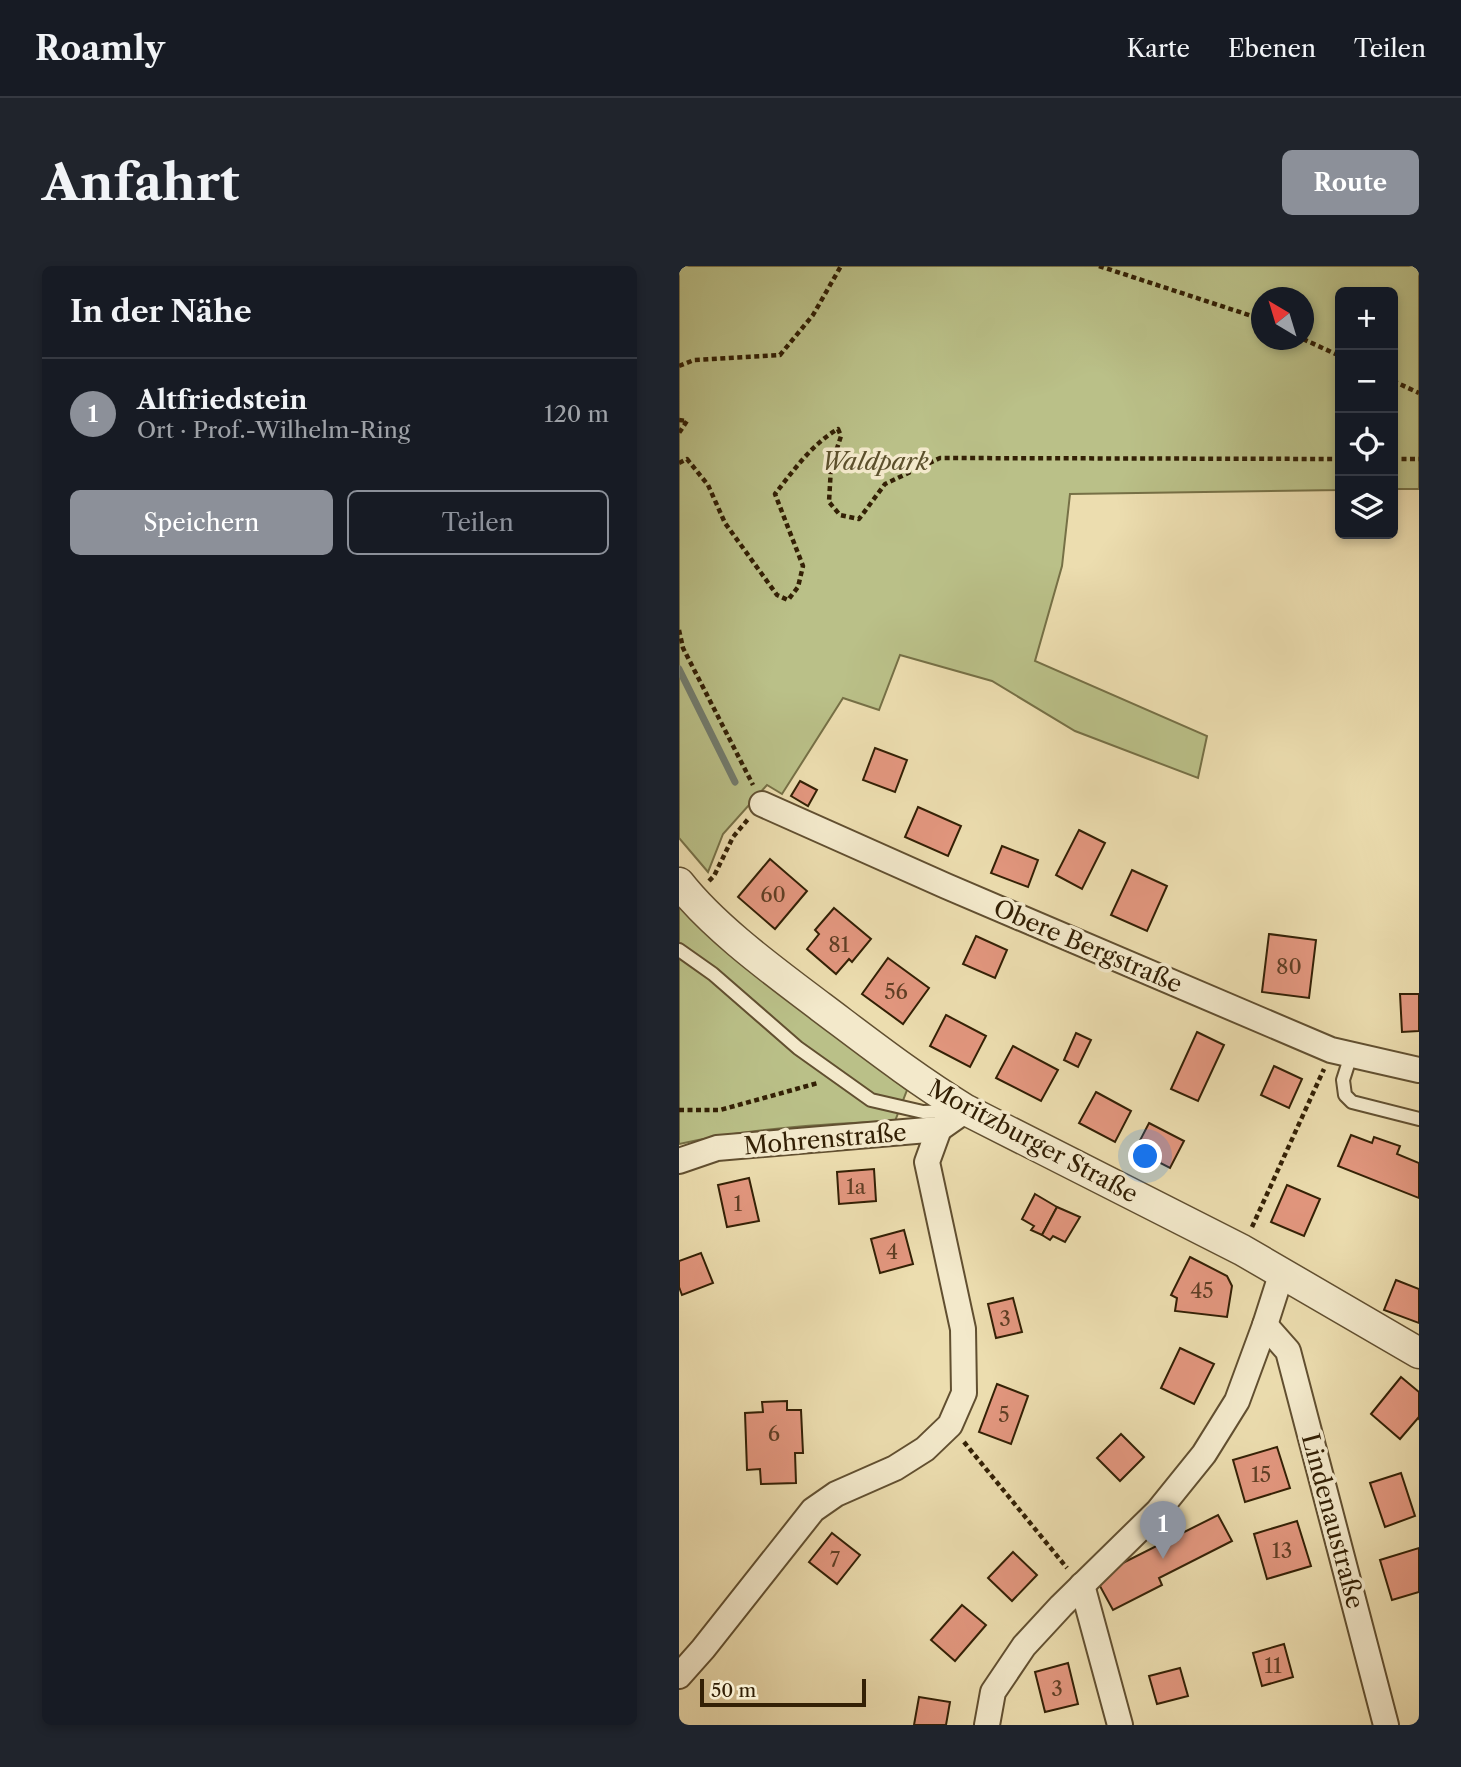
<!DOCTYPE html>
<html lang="de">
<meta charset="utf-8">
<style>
:root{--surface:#171b24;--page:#20242c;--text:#f1f3f6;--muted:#9ea1a6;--line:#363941;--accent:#8c9099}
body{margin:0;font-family:"Libre Caslon Text",serif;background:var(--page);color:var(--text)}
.controls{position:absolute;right:21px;top:21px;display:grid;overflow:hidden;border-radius:10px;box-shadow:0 4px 10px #0003}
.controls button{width:63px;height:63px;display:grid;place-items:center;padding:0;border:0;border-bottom:2px solid var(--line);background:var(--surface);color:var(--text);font:35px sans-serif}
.compass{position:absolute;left:572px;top:21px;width:63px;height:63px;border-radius:50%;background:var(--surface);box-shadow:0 4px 10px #0003;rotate:322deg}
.scale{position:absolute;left:21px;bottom:18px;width:166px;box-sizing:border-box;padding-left:7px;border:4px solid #332005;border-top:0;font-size:19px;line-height:24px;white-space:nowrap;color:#332005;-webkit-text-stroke:5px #f3e9cb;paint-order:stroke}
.you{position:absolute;left:467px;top:891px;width:24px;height:24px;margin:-18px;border:5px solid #fff;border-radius:50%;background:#1a73e8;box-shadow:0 0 0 10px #1a73e833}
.badge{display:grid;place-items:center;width:46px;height:46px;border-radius:50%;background:var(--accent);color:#fff;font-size:23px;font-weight:700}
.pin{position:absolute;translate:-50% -58px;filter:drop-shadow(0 2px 4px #0008)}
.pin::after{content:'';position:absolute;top:37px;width:24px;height:21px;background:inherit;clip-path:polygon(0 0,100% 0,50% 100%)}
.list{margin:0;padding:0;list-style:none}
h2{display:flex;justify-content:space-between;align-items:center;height:91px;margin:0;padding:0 28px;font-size:30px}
h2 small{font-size:23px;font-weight:400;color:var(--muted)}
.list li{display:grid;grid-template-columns:46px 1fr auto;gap:21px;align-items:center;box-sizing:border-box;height:112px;padding:0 28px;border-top:2px solid var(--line)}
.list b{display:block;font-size:26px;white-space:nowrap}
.list p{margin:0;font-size:23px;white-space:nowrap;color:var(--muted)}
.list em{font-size:23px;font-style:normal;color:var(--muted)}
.actions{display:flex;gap:14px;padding:21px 28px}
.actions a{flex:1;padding:16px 0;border:2px solid var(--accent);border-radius:10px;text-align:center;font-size:24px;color:var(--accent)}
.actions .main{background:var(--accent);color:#fff}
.icon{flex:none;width:38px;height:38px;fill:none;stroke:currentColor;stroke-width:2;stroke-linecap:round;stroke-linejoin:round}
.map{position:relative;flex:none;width:740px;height:1459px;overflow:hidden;border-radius:10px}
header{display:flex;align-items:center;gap:42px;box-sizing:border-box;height:98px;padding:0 35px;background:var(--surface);border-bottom:2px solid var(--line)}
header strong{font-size:33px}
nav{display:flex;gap:38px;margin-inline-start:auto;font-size:24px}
.intro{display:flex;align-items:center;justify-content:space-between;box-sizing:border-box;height:168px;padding:0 42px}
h1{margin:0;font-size:49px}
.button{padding:18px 32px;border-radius:10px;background:var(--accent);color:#fff;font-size:24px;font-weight:700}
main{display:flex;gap:42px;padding:0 42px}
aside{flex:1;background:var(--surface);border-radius:10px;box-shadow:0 4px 10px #0003}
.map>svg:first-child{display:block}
</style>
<header>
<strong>Roamly</strong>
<nav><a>Karte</a><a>Ebenen</a><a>Teilen</a></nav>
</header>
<div class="intro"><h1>Anfahrt</h1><a class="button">Route</a></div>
<main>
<aside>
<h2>In der Nähe<small></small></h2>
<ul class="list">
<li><span class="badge">1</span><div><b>Altfriedstein</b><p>Ort · Prof.-Wilhelm-Ring</p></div><em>120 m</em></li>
</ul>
<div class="actions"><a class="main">Speichern</a><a>Teilen</a></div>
</aside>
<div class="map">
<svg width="740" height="1459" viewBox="0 0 740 1459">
<rect width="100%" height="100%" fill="#ecddaf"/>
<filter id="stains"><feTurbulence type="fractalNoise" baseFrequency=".00286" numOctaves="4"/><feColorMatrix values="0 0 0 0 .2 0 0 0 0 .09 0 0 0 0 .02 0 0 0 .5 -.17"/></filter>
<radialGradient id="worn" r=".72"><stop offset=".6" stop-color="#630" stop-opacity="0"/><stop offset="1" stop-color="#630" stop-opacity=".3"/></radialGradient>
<g fill="#bac088" stroke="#767046" stroke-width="2" fill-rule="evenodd">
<path d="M0,0H740V223H714V26H661V224L391,228L383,300L356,395L528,470L519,512L396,465L313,415L221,389L200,444L164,432L103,528L88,519L44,568L29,606L0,572ZM582,32H624V74H582Z"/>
<path d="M0,638L79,710L228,824L216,855C143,858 72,862 0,878Z"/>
</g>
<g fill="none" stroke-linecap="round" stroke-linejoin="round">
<path stroke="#727c6e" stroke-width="7" d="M0,403L56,516"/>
</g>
<g fill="#e3977f" stroke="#332005" stroke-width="2">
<path d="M196,482L228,494L216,526L184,514Z"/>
<path d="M121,515L138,524L129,540L112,530Z"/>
<path d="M239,541L282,560L269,590L226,571Z"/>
<path d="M400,564L426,577L403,623L377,609Z"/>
<path d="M323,580L359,594L349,621L312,607Z"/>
<path d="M91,593L128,625L96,663L59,631Z"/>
<path d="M453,604L488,620L468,665L432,649Z"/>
<path d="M155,642L192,673L173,696L170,693L157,708L128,683L140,668L136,664Z"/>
<path d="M590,668L637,674L630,732L583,726Z"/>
<path d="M297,670L328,684L316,712L284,698Z"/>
<path d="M209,692L250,722L224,758L183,728Z"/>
<path d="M721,728H740V765L723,766Z"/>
<path d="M267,749L307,770L291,801L251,780Z"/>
<path d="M518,766L545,779L519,835L492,823Z"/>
<path d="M397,767L412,774L399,801L385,794Z"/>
<path d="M334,780L379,804L362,835L317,812Z"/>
<path d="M595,800L623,813L610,842L582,829Z"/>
<path d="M417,826L452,845L436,876L400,857Z"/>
<path d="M470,857L505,875L491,902L456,884Z"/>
<path d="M672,869L693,877L695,871L721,880L718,888L740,897V932L659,900Z"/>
<path d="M195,903L197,935L160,938L158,906Z"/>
<path d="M70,912L80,955L48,961L39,919Z"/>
<path d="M608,919L641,933L625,970L592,956Z"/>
<path d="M356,928L378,941L363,969L352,964L355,960L343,953Z"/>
<path d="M378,941L401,951L386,976L374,970L371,974L363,969Z"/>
<path d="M225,964L234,998L201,1007L192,973Z"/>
<path d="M22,987L34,1017L3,1029L0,1021V995Z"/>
<path d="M511,991L548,1010L553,1020L548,1051L496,1045L498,1032L492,1029Z"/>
<path d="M717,1014L740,1023V1057L705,1044Z"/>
<path d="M334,1032L343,1066L317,1072L309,1038Z"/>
<path d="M501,1082L535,1098L515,1138L482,1122Z"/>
<path d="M722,1111L740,1126V1153L739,1152L721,1173L692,1148Z"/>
<path d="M318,1118L349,1130L332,1178L300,1166Z"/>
<path d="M108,1135V1144H122L124,1187H116L117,1217L82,1218L81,1203L68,1204L66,1147L84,1146L83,1136Z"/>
<path d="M442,1168L465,1191L441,1215L418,1192Z"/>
<path d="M598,1181L611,1222L566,1236L554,1194Z"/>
<path d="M722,1207L736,1250L706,1261L691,1217Z"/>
<path d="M539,1249L553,1275L480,1312L483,1319L434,1344L416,1311Z"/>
<path d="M618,1255L632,1300L588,1313L575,1268Z"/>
<path d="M153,1267L181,1289L158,1318L130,1296Z"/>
<path d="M740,1282V1326L713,1334L701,1294Z"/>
<path d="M334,1286L358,1309L333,1335L309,1312Z"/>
<path d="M283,1339L307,1359L276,1395L252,1374Z"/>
<path d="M605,1378L614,1411L583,1420L574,1387Z"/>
<path d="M389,1397L399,1438L366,1446L356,1406Z"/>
<path d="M501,1402L509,1430L478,1438L470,1410Z"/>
<path d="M240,1431L271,1436L267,1459H235Z"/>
</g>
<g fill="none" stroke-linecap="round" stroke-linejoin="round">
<g stroke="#614f30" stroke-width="16">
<g id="service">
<path d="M0,684L34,708L119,782L192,834L244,846L275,845"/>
<path d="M672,789L664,814L666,829L673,836L740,853"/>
</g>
</g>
<g stroke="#614f30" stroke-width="28">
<g id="minor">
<path d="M83,538L267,620L652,784L740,804"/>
<path d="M0,895L38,882L260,863L287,844"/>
<path d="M586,1059L609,1085L707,1459"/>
<path d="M403,1319L441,1459"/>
<path d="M0,1410L24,1383L134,1244L157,1228L216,1202L246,1183L271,1159L285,1127L284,1063L248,896L260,863"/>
<path d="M308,1459L314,1426L345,1380L382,1340L479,1245L525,1188L558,1135L586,1059L603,1006"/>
</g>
</g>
<g stroke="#614f30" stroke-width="33">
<path id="tertiary" d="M0,617C36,663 96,706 142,741C190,777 236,813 287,844L563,984L740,1087"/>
</g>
<g stroke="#332005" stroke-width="4.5" stroke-dasharray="5 3.5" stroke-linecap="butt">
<path d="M420,0L582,53"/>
<path d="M624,73L661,90"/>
<path d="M0,100L15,94L101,89L134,49L162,0"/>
<path d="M714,115L740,127"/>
<path d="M0,154L8,155L0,167"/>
<path d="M714,193H740"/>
<path d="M0,197L8,193L29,219L46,257L98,329L109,334L119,321L124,300L96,228C114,205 133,178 159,163L162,170L152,201L150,236L161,249L180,253L206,218L261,192L661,193"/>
<path d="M0,364L4,382L74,519"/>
<path d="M30,615L35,610L54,571L70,552"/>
<path d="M0,844H41L139,817"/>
<path d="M573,961L645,803"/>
<path d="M285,1176L388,1302"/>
</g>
<use href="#service" stroke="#f3e9cb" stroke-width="12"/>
<use href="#minor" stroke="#f3e9cb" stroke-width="24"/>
<use href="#tertiary" stroke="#f3e9cb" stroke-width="30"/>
</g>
<g text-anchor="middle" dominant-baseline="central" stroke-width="7" stroke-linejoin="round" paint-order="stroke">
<g font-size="21" fill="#5f3e24">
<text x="94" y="628">60</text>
<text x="160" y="678">81</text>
<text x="610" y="700">80</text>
<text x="217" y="725">56</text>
<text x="177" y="920">1a</text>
<text x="59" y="937">1</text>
<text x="213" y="985">4</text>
<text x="523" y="1024">45</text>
<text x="326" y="1052">3</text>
<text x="325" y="1148">5</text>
<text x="95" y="1167">6</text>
<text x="582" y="1208">15</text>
<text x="603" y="1284">13</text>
<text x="156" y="1293">7</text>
<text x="594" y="1399">11</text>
<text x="378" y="1422">3</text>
</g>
<g font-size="24" font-style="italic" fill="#5c502c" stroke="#f3e9cb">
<text x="196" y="195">Waldpark</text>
</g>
<g font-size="24" fill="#332005" stroke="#f3e9cb">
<text transform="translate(409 680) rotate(23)">Obere Bergstraße</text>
<text transform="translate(146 873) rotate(-5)">Mohrenstraße</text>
<text transform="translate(354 875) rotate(28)">Moritzburger Straße</text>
<text transform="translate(654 1255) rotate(75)">Lindenaustraße</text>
</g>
</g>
<rect width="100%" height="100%" filter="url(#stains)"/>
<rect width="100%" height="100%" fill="url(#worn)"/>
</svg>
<div class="controls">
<button>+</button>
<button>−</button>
<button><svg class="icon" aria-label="locate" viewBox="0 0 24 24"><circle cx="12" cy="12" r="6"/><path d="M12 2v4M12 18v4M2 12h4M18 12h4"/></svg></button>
<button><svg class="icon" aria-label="layers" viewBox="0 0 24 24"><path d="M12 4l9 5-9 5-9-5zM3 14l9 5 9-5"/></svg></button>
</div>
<svg class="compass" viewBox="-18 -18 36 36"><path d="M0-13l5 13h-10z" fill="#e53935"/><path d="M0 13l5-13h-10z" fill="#9ea1a6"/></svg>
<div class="scale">50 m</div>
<div class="you"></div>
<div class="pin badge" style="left:484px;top:1293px">1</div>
</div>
</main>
